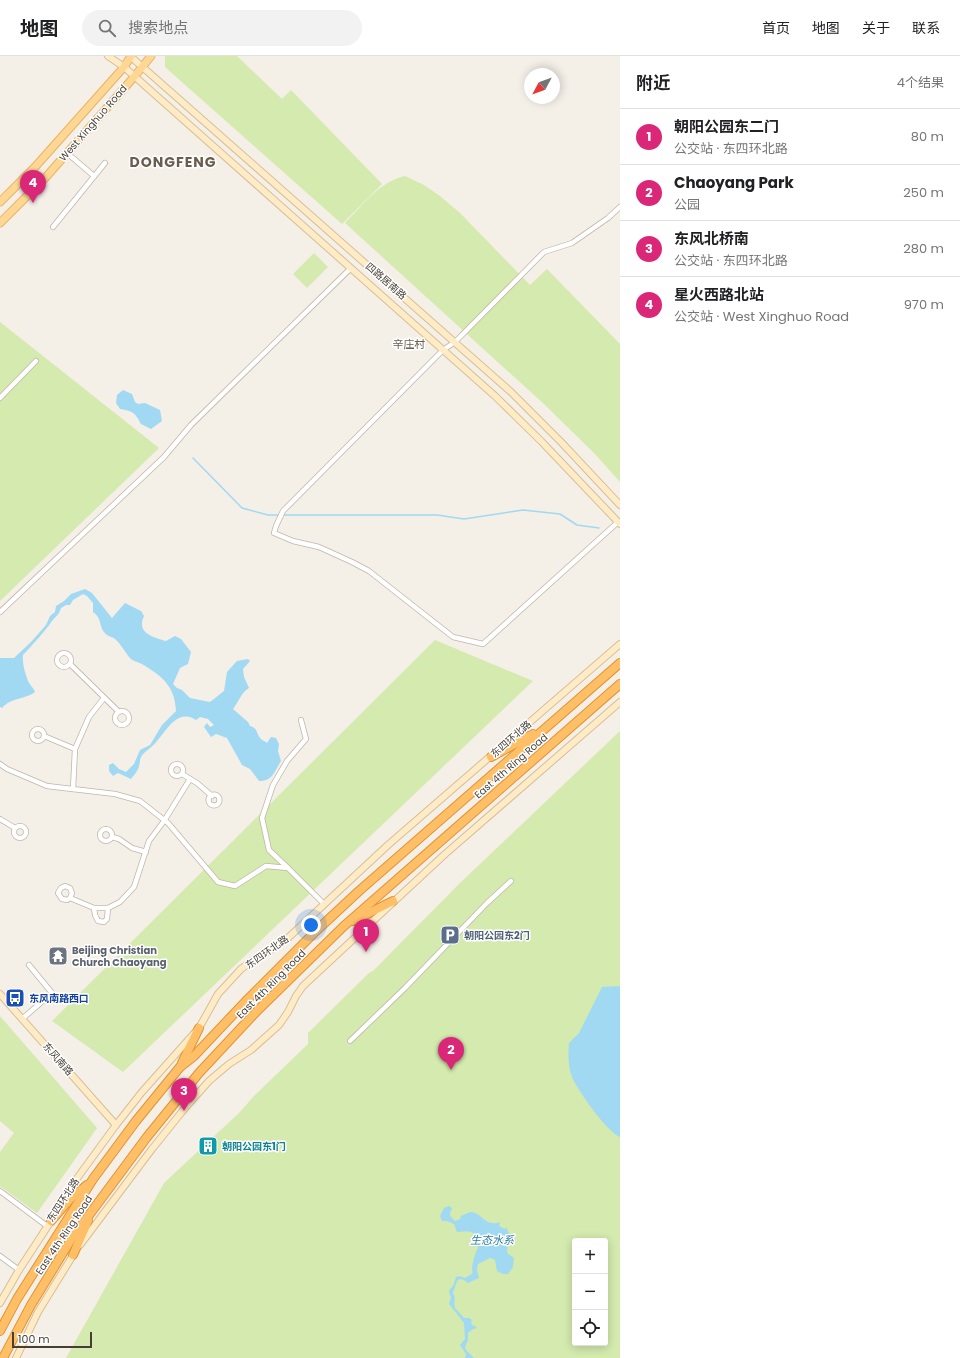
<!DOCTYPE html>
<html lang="zh">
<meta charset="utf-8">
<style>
:root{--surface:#fff;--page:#f2f2f2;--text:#202124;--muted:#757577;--line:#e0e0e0;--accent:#db2777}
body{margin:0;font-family:Poppins,"Noto Sans SC",sans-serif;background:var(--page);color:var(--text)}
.controls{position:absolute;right:12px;bottom:12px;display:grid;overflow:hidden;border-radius:4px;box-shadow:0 2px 10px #0003}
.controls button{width:36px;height:36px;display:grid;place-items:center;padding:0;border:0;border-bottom:1px solid var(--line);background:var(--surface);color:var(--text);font:20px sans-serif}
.compass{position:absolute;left:524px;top:12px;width:36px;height:36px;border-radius:50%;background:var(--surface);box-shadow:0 2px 10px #0003;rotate:229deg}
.scale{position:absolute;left:12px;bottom:10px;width:80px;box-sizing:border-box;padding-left:4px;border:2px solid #473f36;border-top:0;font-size:11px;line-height:14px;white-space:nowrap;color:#473f36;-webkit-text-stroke:3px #fff;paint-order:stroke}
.you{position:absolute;left:311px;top:869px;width:14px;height:14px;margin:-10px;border:3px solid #fff;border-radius:50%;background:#1a73e8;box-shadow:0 0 0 6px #1a73e833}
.badge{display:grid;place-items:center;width:26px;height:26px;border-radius:50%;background:var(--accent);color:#fff;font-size:13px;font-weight:700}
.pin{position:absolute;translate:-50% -33px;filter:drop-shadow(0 1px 2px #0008)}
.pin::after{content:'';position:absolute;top:21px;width:14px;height:12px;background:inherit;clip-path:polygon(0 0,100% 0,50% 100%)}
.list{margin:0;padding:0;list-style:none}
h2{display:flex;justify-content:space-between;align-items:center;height:52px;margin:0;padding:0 16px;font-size:17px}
h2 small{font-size:13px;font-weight:400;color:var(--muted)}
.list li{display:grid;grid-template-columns:26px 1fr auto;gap:12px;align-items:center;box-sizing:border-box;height:56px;padding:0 16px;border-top:1px solid var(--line)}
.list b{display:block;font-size:15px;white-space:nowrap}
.list p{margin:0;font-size:13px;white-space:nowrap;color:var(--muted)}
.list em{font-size:13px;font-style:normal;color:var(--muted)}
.icon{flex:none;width:22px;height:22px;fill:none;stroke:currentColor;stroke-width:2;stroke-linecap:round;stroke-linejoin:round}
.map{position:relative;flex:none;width:620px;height:1302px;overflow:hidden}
header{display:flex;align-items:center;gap:24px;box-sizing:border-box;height:56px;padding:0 20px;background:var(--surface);border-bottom:1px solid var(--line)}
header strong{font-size:19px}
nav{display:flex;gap:22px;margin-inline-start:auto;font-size:14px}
.search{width:280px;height:36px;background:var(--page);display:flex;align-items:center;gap:10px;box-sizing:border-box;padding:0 14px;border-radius:22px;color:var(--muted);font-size:15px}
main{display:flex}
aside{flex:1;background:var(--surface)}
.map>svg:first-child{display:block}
</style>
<header>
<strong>地图</strong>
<div class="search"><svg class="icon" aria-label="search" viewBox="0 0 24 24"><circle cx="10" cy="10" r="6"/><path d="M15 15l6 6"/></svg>搜索地点</div>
<nav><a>首页</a><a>地图</a><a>关于</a><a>联系</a></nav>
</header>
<main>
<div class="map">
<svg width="620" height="1302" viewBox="0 0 620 1302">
<rect width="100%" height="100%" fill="#f4efe7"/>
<g fill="#d4eaae" fill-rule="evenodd">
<path d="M165,0H237L282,43L291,34L382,128L342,168L165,11Z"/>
<path d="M405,120L424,129L440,140L460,157L530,229L547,213L620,288V426L595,398L545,349L345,167C363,149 379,126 405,120Z"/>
<path d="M314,197L328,211L307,232L293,218Z"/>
<path d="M0,266L159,392L0,545Z"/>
<path d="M435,584L533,625L123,1016L52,965Z"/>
<path d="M620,675V1302H66L164,1127L239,1057L254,1040L308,988V977L369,917L373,915L460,827ZM575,1185H605V1287H575Z"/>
<path d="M0,960L97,1072L37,1157L0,1130V1096L14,1077L0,1065Z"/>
</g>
<g fill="#a1d9f3">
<path d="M123,334L132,338L135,346L138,348L145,347L160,354L162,365L151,373L141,368C135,356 132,355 120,353L116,347L117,339Z"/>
<path d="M85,533L92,537L112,562L125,547L141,555L144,560C136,577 153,581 166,585L175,580L181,583L191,596L188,608L180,612L173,628L177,632L182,634L190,642L210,646L224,635L227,616L237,605L248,603L250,605L243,613L244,621L249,632C241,637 239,645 233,653L248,666L250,670C258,672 256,678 261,683C263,685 265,685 267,687L271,681L276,682L279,688L278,695L281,705C274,716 273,725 259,725L250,713L242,709L227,682L216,678L211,681L204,671L207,667L210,671L214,669L208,663L200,661L196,664C174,650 164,682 150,692C147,695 144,696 141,701C140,703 140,707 139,710C138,715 134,719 131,723L118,717L113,720L109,715V709L113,707L119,713L126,716L134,708L140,694L150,689L162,669L176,655C175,630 162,620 142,608C138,606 133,605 131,603C125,597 122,589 115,583C113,581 110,581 107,579C98,572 103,563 93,556V547L87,540L83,538L73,544L70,549H66L61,552C59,559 56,560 52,565C43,578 33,588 23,599C22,608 25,617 28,625C30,629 33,631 35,636C24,644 12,641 2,652L0,651V602H14L31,586L46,569L50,560L55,556L56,550L64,545L71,538Z"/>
<path d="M620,930V1081C607,1076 578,1035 572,1021C568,1010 568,999 569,987L579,977L602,931Z"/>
<path d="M449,1150L451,1151L452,1154L450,1156V1160L455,1165L460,1163L461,1160C464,1159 467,1157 470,1156C481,1155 485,1172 500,1166L499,1170L505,1173L506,1171L509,1177L507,1197L514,1202L513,1211L508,1218H503L497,1215L495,1204L490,1202L478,1208L477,1214L479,1222L468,1227L464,1224L460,1223L457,1225L453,1237L455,1242L454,1247L455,1252L464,1262H469L472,1264L471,1266L472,1269L475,1270L477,1272L473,1273L468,1277V1284L465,1291L466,1294L474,1302H465L466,1298L460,1289L465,1283L464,1267L449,1248L451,1242L449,1236L450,1233L453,1230L456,1221L459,1220L465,1222L472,1218C473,1216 472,1214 472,1212C472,1209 476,1194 478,1192C475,1174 474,1175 457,1176L454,1168L447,1165H442L440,1160L444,1152Z"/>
</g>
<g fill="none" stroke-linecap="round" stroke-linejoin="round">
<g stroke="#a1d9f3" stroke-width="1.5">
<path d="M193,402L242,452L268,459H279"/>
<path d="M283,459H437L464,463L523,454L560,458L577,469L599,472"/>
</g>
<g stroke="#c0b6a9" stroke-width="6">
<g id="street">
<path d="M67,97L94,120"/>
<path d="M53,171L105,107"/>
<path d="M0,342L36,305"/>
<path d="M618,466L483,588L453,581L369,515L352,506L319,491L293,485L274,477L276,470L283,455L443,294L455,286L544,196L572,187L608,162L620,151"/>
<path d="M0,556L164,401L191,369L351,212"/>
<circle cx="64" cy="604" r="7"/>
<path d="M70,608L119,656"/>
<circle cx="122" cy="662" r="7"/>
<circle cx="38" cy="679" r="6"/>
<path d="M44,680L75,693"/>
<path d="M0,708L7,713L47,730L115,738L140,745L168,767L218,826L235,830L266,810L288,812L324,848"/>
<circle cx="177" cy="714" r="6"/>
<path d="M182,718L197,727L212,740"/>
<path d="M73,733L75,693L89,661L104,642"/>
<circle cx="214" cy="744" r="5.5"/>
<path d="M0,763L15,772"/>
<circle cx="20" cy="776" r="6"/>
<circle cx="106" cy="779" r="6"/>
<path d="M112,781L119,783L132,792L146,796"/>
<path d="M288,812L269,794L262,762L273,729L287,705L306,683L301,664"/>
<path d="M70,842L72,837L70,832L65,830L61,832L58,837L62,843L67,844L70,842L94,852H108L120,846L134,831L149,785L164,765L190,723"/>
<path d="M94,852L95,859L98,865L104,866L107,863L108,852"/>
<path d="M22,963L52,937L29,909"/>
<path d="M350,985L405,932L487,847L511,825"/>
<path d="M0,1135L47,1170"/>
<path d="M0,1200L19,1214"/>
</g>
</g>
<g stroke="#d6bf95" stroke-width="8">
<g id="secondary">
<path d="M108,0L124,11L495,340L541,385L620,468"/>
<path d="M130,0L511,336L562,387L620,449"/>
<path d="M0,938L116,1069"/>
<path d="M80,1189L152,1093L185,1052L209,1025L229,1008L251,994L279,969L288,956L296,940L303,930L444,799L620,646"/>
<path d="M0,1247L19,1214L51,1165L59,1147L116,1069L142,1036L199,972L218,938L241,913L252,905L277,890L289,881L388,789L620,588"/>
<path d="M16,1302L38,1256L75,1196"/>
</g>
</g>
<g stroke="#e9b360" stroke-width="9">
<g id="primary">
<path d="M0,146L35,111L124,11L131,0"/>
<path d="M0,167L46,121L134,21L151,0"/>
</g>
</g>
<g stroke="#e49231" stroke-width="10">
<g id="highway">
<path d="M491,701L533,678"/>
<path d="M353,865L393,845"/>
<path d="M182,1007L199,972"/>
<path d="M51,1165L71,1142L87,1129"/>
<path d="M73,1199L88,1165"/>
<path d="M0,1275L17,1243L93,1123L136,1065L180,1011L194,1000L247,944L316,875L359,835L620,607"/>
<path d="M3,1302L31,1249L72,1182L147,1081L199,1017L256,956L344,870L620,628"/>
</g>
</g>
<use href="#street" stroke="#fff" stroke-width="4.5"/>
<use href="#secondary" stroke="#ffecc6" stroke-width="6"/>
<use href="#primary" stroke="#ffd795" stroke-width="7"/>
<use href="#highway" stroke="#ffbf67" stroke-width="8"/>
</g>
<defs>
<g id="parking-square" transform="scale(1)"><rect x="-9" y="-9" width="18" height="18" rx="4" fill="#5c6f8a" stroke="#fff"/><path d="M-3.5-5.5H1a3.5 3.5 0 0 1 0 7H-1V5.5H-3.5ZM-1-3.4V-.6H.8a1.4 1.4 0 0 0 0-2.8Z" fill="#fff"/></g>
<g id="temple-square" transform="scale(1)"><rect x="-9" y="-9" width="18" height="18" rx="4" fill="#6b7280" stroke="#fff"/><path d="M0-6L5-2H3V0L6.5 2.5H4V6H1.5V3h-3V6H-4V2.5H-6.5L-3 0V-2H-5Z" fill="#fff"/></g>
<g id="bus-square" transform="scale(1)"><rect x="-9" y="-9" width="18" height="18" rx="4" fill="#1a4fb4" stroke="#fff"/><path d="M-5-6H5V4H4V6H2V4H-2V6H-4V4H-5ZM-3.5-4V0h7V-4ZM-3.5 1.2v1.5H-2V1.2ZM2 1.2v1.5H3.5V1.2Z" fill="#fff"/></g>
<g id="building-square" transform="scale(1)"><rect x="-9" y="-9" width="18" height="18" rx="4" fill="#0f9aa8" stroke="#fff"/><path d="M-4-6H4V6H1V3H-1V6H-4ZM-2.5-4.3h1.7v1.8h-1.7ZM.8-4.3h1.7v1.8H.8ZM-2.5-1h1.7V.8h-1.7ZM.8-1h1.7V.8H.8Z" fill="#fff"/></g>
</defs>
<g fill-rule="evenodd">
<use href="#parking-square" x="450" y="879"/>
<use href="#temple-square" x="58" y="900"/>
<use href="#bus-square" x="15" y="942"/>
<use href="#building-square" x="208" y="1090"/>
</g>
<g text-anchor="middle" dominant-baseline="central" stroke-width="3" stroke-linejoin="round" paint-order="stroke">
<g font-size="10" fill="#473f36" stroke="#fff">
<text transform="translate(93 67) rotate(-49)">West Xinghuo Road</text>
<text transform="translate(386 225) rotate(41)">四路居南路</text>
<text transform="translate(511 683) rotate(-41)">东四环北路</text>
<text transform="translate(511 710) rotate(-41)">East 4th Ring Road</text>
<text transform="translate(267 896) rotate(-35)">东四环北路</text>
<text transform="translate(271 928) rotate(-45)">East 4th Ring Road</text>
<text transform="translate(58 1003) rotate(49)">东风南路</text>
<text transform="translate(63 1144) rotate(-57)">东四环北路</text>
<text transform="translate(64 1179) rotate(-56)">East 4th Ring Road</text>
</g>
<g font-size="10" font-weight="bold" fill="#4e5e75" stroke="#fff" text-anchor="start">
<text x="464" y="879">朝阳公园东2门</text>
</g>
<g font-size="10" font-weight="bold" fill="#5b616d" stroke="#fff" text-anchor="start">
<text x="72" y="894">Beijing Christian<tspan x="72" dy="12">Church Chaoyang</tspan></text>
</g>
<g font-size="10" font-weight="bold" fill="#164399" stroke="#fff" text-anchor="start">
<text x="29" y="942">东风南路西口</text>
</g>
<g font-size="10" font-weight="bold" fill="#0d838f" stroke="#fff" text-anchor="start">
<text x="222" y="1090">朝阳公园东1门</text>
</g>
<g font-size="11" fill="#6b5c4c" stroke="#fff">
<text x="409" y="288">辛庄村</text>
</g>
<g font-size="11" font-style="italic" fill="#287da7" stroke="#fff">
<text x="492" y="1184">生态水系</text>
</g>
<g font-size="14" font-weight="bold" letter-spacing="1" fill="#6b5c4c" stroke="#fff">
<text x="173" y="106">DONGFENG</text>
</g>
</g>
</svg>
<div class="controls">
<button>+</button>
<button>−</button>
<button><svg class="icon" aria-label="locate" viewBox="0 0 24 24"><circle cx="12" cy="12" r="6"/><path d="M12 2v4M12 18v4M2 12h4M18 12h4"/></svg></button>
</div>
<svg class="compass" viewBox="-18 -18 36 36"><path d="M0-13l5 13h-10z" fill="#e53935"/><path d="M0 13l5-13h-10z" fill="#757577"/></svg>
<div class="scale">100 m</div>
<div class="you"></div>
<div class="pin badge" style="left:366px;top:896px">1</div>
<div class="pin badge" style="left:451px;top:1014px">2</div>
<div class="pin badge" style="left:184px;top:1055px">3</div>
<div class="pin badge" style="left:33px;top:147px">4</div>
</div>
<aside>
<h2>附近<small>4个结果</small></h2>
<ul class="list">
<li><span class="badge">1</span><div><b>朝阳公园东二门</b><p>公交站 · 东四环北路</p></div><em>80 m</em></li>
<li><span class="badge">2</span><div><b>Chaoyang Park</b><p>公园</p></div><em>250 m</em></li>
<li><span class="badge">3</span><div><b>东风北桥南</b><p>公交站 · 东四环北路</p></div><em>280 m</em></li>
<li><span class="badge">4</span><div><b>星火西路北站</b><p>公交站 · West Xinghuo Road</p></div><em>970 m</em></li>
</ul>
</aside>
</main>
